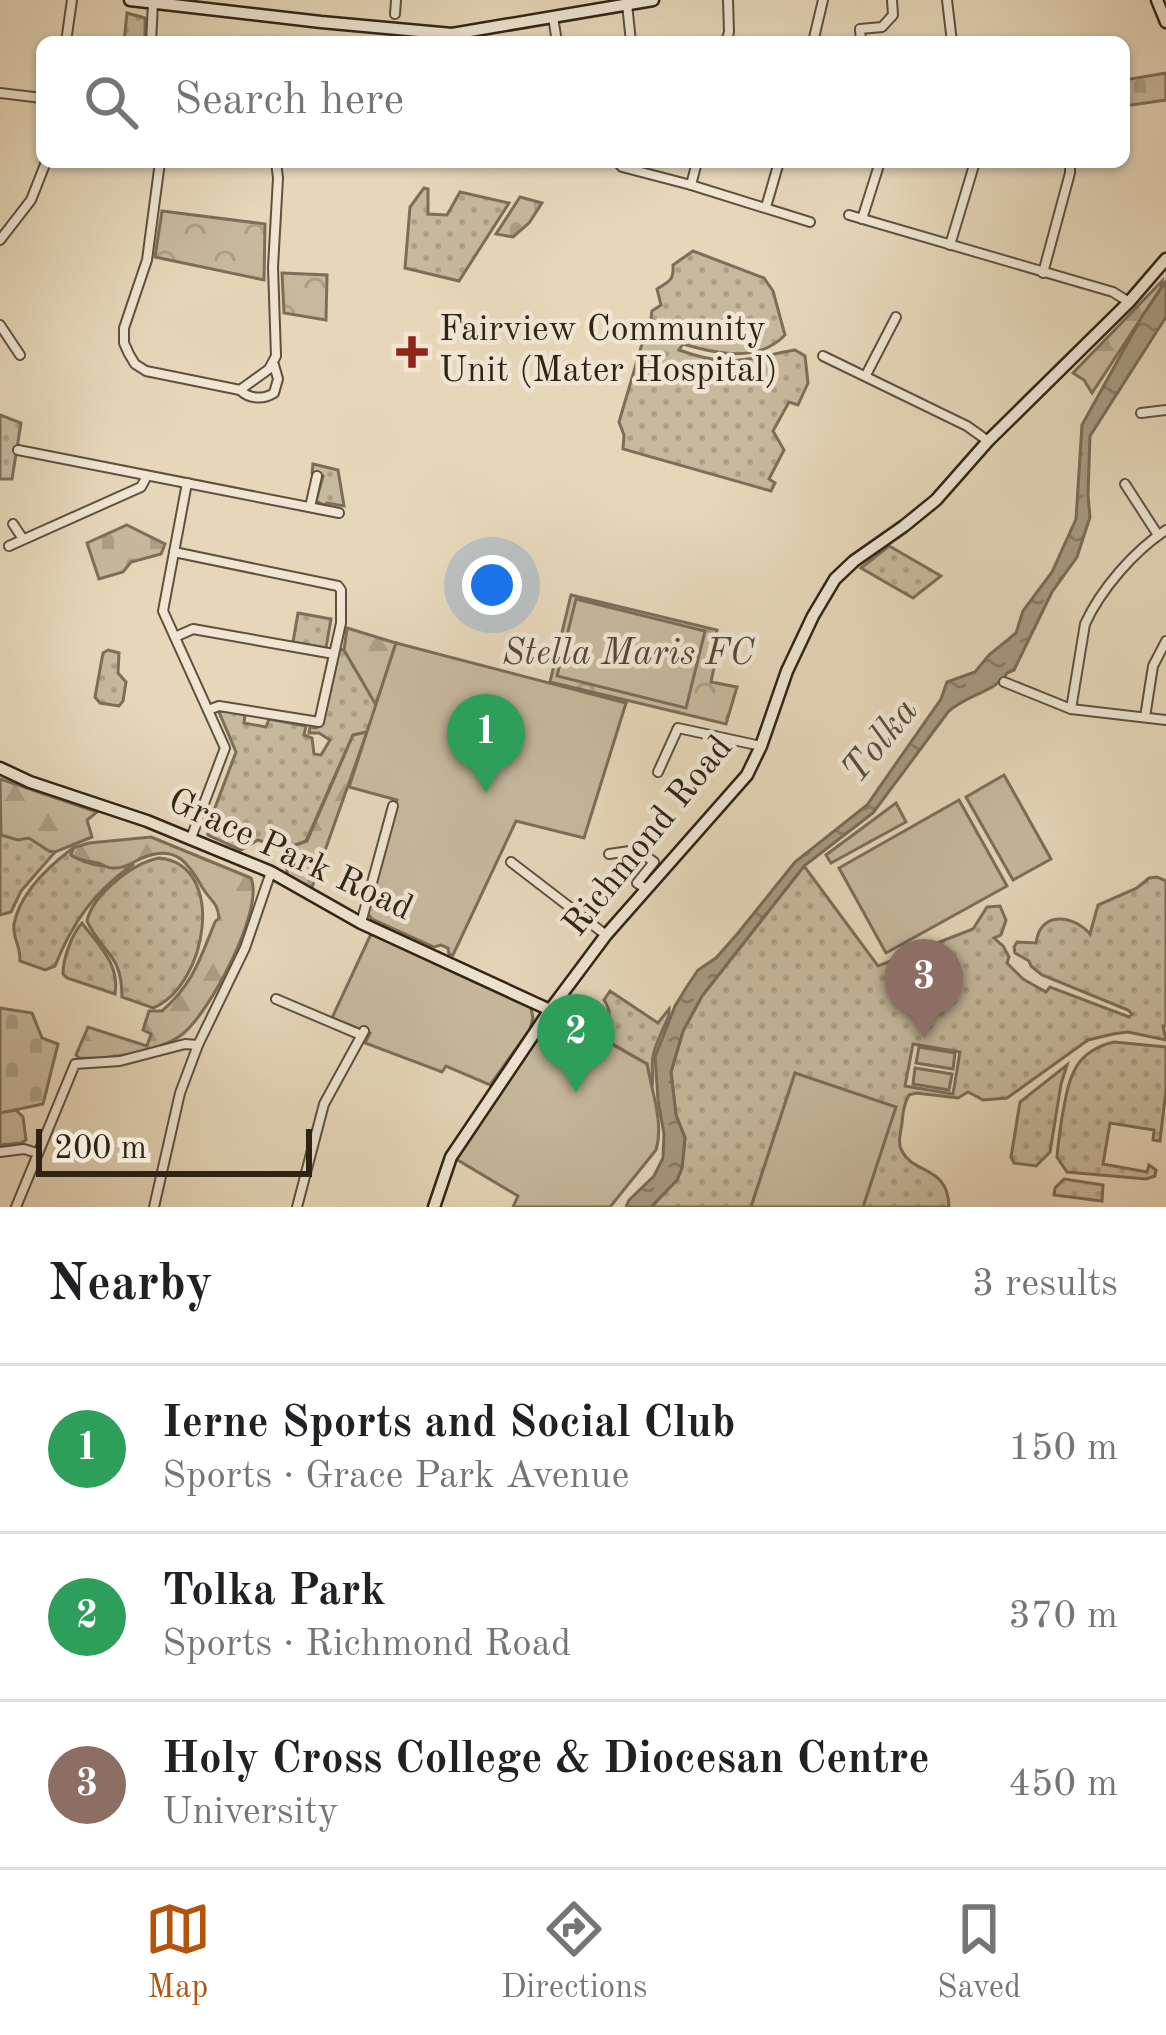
<!DOCTYPE html>
<meta charset="utf-8">
<style>
:root{--surface:#fff;--page:#f6f6f6;--text:#202124;--muted:#757577;--line:#e0e0e0;--accent:#b45309}
body{margin:0;font-family:"Old Standard TT",serif;background:var(--page);color:var(--text)}
.scale{position:absolute;left:36px;bottom:30px;width:276px;box-sizing:border-box;padding-left:12px;border:6px solid #312415;border-top:0;font-size:33px;line-height:42px;white-space:nowrap;color:#312415;-webkit-text-stroke:9px #efe5d2;paint-order:stroke}
.you{position:absolute;left:492px;top:585px;width:42px;height:42px;margin:-30px;border:9px solid #fff;border-radius:50%;background:#1a73e8;box-shadow:0 0 0 18px #1a73e833}
.badge{display:grid;place-items:center;width:78px;height:78px;border-radius:50%;background:var(--accent);color:#fff;font-size:39px;font-weight:700}
.pin{position:absolute;translate:-50% -99px;filter:drop-shadow(0 3px 6px #0008)}
.pin::after{content:'';position:absolute;top:63px;width:42px;height:36px;background:inherit;clip-path:polygon(0 0,100% 0,50% 100%)}
.list{margin:0;padding:0;list-style:none}
h2{display:flex;justify-content:space-between;align-items:center;height:156px;margin:0;padding:0 48px;font-size:51px}
h2 small{font-size:39px;font-weight:400;color:var(--muted)}
.list li{display:grid;grid-template-columns:78px 1fr auto;gap:36px;align-items:center;box-sizing:border-box;height:168px;padding:0 48px;border-top:3px solid var(--line)}
.list b{display:block;font-size:45px;white-space:nowrap}
.list p{margin:0;font-size:39px;white-space:nowrap;color:var(--muted)}
.list em{font-size:39px;font-style:normal;color:var(--muted)}
.icon{flex:none;width:66px;height:66px;fill:none;stroke:currentColor;stroke-width:2;stroke-linecap:round;stroke-linejoin:round}
.map{position:relative;flex:none;width:1166px;height:1207px;overflow:hidden}
.search{position:absolute;background:var(--surface);box-shadow:0 3px 9px #0004;left:36px;right:36px;top:36px;height:132px;display:flex;align-items:center;gap:30px;box-sizing:border-box;padding:0 42px;border-radius:18px;color:var(--muted);font-size:45px}
.sheet{height:660px;background:var(--surface)}
nav{display:flex;justify-content:space-around;align-items:center;box-sizing:border-box;height:168px;border-top:3px solid var(--line);background:var(--surface);font-size:33px;color:var(--muted)}
nav a{display:grid;justify-items:center;gap:6px}
nav .on{color:var(--accent)}
.map>svg:first-child{display:block}
</style>
<div class="map">
<svg width="1166" height="1207" viewBox="0 0 1166 1207">
<defs>
<pattern id="grass-dots" width="8" height="8" patternUnits="userSpaceOnUse" patternTransform="scale(3)"><rect width="8" height="8" fill="#c7b99d"/><path d="M2 2h.1M6 6h.1" fill="none" stroke="#ab9f86" stroke-width="1.8" stroke-linecap="round"/></pattern>
<pattern id="forest-firs" width="22" height="20" patternUnits="userSpaceOnUse" patternTransform="scale(3)"><rect width="22" height="20" fill="#c7b99d"/><path d="M5 1l3.5 6h-7zM16 11l3.5 6h-7z" fill="#ab9f86"/></pattern>
<pattern id="cemetery-stones" width="16" height="16" patternUnits="userSpaceOnUse" patternTransform="scale(3)"><rect width="16" height="16" fill="#c7b99d"/><path d="M2 7V4a2 2 0 0 1 4 0v3zM10 15v-3a2 2 0 0 1 4 0v3z" fill="#ab9f86"/></pattern>
<pattern id="park-crowns" width="20" height="18" patternUnits="userSpaceOnUse" patternTransform="scale(3)"><rect width="20" height="18" fill="#c7b99d"/><path d="M2 6a3 3 0 1 1 6 0M12 15a3 3 0 1 1 6 0" fill="none" stroke="#ab9f86"/></pattern>
<pattern id="water-ripples" width="26" height="14" patternUnits="userSpaceOnUse" patternTransform="scale(3)"><rect width="26" height="14" fill="#a89a81"/><path d="M2 4q2-2 4 0t4 0M15 11q2-2 4 0t4 0" fill="none" stroke="#897d68"/></pattern>
</defs>
<rect width="100%" height="100%" fill="#e6d7b9"/>
<filter id="stains"><feTurbulence type="fractalNoise" baseFrequency=".00167" numOctaves="4"/><feColorMatrix values="0 0 0 0 .2 0 0 0 0 .09 0 0 0 0 .02 0 0 0 .5 -.17"/></filter>
<radialGradient id="worn" r=".72"><stop offset=".6" stop-color="#630" stop-opacity="0"/><stop offset="1" stop-color="#630" stop-opacity=".3"/></radialGradient>
<g fill="url(#grass-dots)" stroke="#7c6e59" stroke-width="3" fill-rule="evenodd">
<path d="M127,13L145,18V42H124Z"/>
<path d="M424,188L428,189V214L447,215L460,192L509,203L459,281L405,268L410,207Z"/>
<path d="M693,251L764,278L773,291L785,335C758,363 717,354 683,344L679,350C732,369 743,359 795,350L805,356L808,383L798,405L789,402L773,431L784,450L769,479L775,483L771,491L623,449L624,435L619,422L642,344L649,339L648,332L654,323L651,318L652,311L661,305L657,289C669,281 674,281 673,265Z"/>
<path d="M0,415L21,423L12,479H0Z"/>
<path d="M313,464L338,470L344,506L327,503L324,505L316,501L323,476L312,473Z"/>
<path d="M889,546L891,547L941,576L913,598L861,568Z"/>
<path d="M298,613L331,619L326,648L293,642Z"/>
<path d="M396,643L441,659L626,703L620,716L370,724L367,732L353,735L306,841L285,849L258,840L241,850L208,835L207,829L236,752L219,712L224,710L245,715L244,723L266,727L269,719L306,726L304,735L312,738L314,754L321,755L330,740L319,733H309L310,727L316,728L323,723L339,649L344,650L376,703Z"/>
<path d="M108,650L119,653L118,673L126,682L123,701L119,706L100,703L95,697L103,653Z"/>
<path d="M0,834C11,839 23,835 33,839C42,843 46,849 55,852L21,891L11,912L0,915Z"/>
<path d="M73,848L72,855C87,866 115,870 134,864C95,890 72,923 55,966L45,970L20,961C21,947 12,937 14,924C20,893 49,866 73,848Z"/>
<path d="M159,858C227,864 208,985 153,1008L122,997C122,953 103,955 87,921C93,894 133,863 159,858Z"/>
<path d="M804,866L878,966L973,929L987,907L1000,906L1006,920L1001,935L994,938L1003,946L1009,957L1007,963L1023,979L1046,992L1050,987L1129,1017L1132,1014L1128,1010L1042,975L1031,966L1029,961L1015,953L1014,947L1017,942L1036,943C1040,910 1074,915 1090,934L1098,905L1137,888L1149,878L1157,877L1166,881V1026H1163L1166,1040L1128,1032L1113,1034L1088,1040L1007,1098L983,1100L968,1092L958,1098L916,1093L909,1095C904,1104 903,1112 902,1123C901,1131 897,1143 902,1151C914,1175 948,1165 949,1207H863L895,1107L795,1074L751,1207H651L677,1180L682,1168L685,1138L676,1115L671,1072L683,1031L702,996ZM913,1044L960,1052L953,1094L905,1086Z"/>
<path d="M82,923C99,946 120,964 115,994L67,978L63,974C63,958 72,934 82,923Z"/>
<path d="M610,991L658,1023L669,1009V1015C664,1028 656,1042 653,1056C651,1066 654,1076 652,1087L647,1064L604,1039L600,1031C611,1020 612,1012 604,1000Z"/>
<path d="M1114,1042L1166,1047V1090L1160,1141L1153,1140L1154,1130L1110,1123L1103,1164L1147,1172L1149,1165L1156,1170L1155,1176L1146,1179L1067,1172L1057,1157C1058,1144 1060,1131 1062,1117C1069,1080 1072,1052 1114,1042Z"/>
<path d="M1067,1065L1061,1084L1050,1152L1036,1166L1014,1163L1011,1157L1020,1102Z"/>
<path d="M1064,1179L1103,1185L1102,1201L1054,1195L1055,1188Z"/>
</g>
<g fill="url(#forest-firs)" stroke="#7c6e59" stroke-width="3">
<path d="M1162,281L1161,288L1092,393L1084,380L1073,373Z"/>
<path d="M347,628L396,643L376,705L344,650Z"/>
<path d="M367,732L311,890L287,875V848L307,841L353,735Z"/>
<path d="M0,779L97,812L87,820L92,837L55,852L49,851L29,838L18,840L1,835Z"/>
<path d="M151,837L251,878C265,909 208,1017 180,1036C157,1052 106,1060 79,1058L76,1055L88,1027L147,1046L151,1034L143,1030L149,1011H162C193,984 200,959 215,922L219,918C218,902 210,901 202,887C188,862 175,844 142,858C133,862 126,868 116,868C107,869 107,866 98,863C87,860 81,862 71,855L73,848L89,843Z"/>
</g>
<g fill="url(#cemetery-stones)" stroke="#7c6e59" stroke-width="3">
<path d="M1166,73V100L1124,106V80Z"/>
<path d="M520,197L542,203L529,223L513,237L496,234Z"/>
<path d="M127,525L165,544L161,554L131,562L123,572L99,579L87,543Z"/>
<path d="M0,1008L32,1013L42,1038L58,1044L43,1104L0,1113Z"/>
</g>
<g fill="url(#park-crowns)" stroke="#7c6e59" stroke-width="3">
<path d="M162,211L265,224L264,280L155,257Z"/>
<path d="M282,273L327,275L326,320L284,313Z"/>
<path d="M571,595L717,630L712,650L717,653L711,682L737,687L726,724L550,682Z"/>
<path d="M16,1110L23,1117L26,1140L21,1143L0,1145V1113Z"/>
</g>
<g fill="#c7b99d" stroke="#7c6e59" stroke-width="3">
<path d="M576,599L705,631L686,708L557,676Z"/>
<path d="M396,643L626,703L584,838L516,821L453,955L449,954L448,948L441,945L434,947L372,919L367,913L397,800L349,787Z"/>
<path d="M1004,775L1051,859L1013,880L966,797Z"/>
<path d="M959,800L1007,886L886,953L839,868Z"/>
<path d="M896,803L906,822L831,863L826,855Z"/>
<path d="M371,934L531,1008L533,1018L530,1029L490,1085L446,1066L442,1072L365,1043L370,1033L332,1018Z"/>
<path d="M553,1011L647,1064C652,1092 664,1123 656,1150L610,1207H513L518,1196L456,1159Z"/>
<path d="M919,1047L955,1053L953,1069L916,1063Z"/>
<path d="M915,1068L952,1074L949,1090L913,1084Z"/>
<path d="M795,1073L896,1107L863,1207H751Z"/>
</g>
<path fill="url(#water-ripples)" stroke="#786b56" stroke-width="3" d="M1166,281V317L1090,436L1088,495L1090,517L1077,557L1052,592L1014,670L1007,673C996,692 965,695 948,712L873,813L804,866L702,996L683,1031L671,1072L676,1115L685,1138L682,1168L677,1180L651,1207H626L629,1200L654,1176L663,1158L664,1134L658,1100L655,1057L675,1006L686,988L698,970L716,958L738,933L795,862L867,805L941,699L947,682L975,672L989,655L1016,633L1023,611L1052,572L1076,519L1082,425L1143,315Z"/>
<g fill="none" stroke-linecap="round" stroke-linejoin="round">
<g stroke="#5e513e" stroke-width="12">
<g id="street">
<path d="M947,0L952,42"/>
<path d="M627,4L631,42"/>
<path d="M395,14L396,0"/>
<path d="M553,17L557,42"/>
<path d="M66,42L72,0"/>
<path d="M151,42L153,3"/>
<path d="M726,42L729,32L728,0"/>
<path d="M813,42L823,0"/>
<path d="M861,42L860,29L882,27L893,15L892,0"/>
<path d="M0,93L42,98"/>
<path d="M160,162L147,260L124,328V343L129,354L135,364L146,371L240,390L269,369L276,356L273,267L278,178L276,162"/>
<path d="M618,162L622,167L691,185L810,222"/>
<path d="M691,185L697,162"/>
<path d="M766,207L779,162"/>
<path d="M849,215L1113,292L1129,302"/>
<path d="M862,219L880,162"/>
<path d="M0,240L31,200L46,162"/>
<path d="M950,245L975,162"/>
<path d="M1043,273L1070,173V162"/>
<path d="M0,325L20,355"/>
<path d="M823,356L967,426L988,441"/>
<path d="M866,375L896,317"/>
<path d="M240,390C249,399 263,400 274,393L278,379L274,365"/>
<path d="M1141,413L1166,410"/>
<path d="M18,450L339,513"/>
<path d="M187,483L163,611L225,748L191,838"/>
<path d="M1125,484L1158,535"/>
<path d="M310,507L317,476"/>
<path d="M13,524L23,539"/>
<path d="M9,546L141,487L147,476"/>
<path d="M174,552L338,586L341,590V623L319,722L219,706L208,710"/>
<path d="M175,637L193,629L334,654"/>
<path d="M1004,682L1071,709L1166,720"/>
<path d="M1071,709L1085,624C1101,589 1134,551 1166,530"/>
<path d="M1145,717L1153,666L1166,641"/>
<path d="M658,772L678,728L761,746"/>
<path d="M609,854L637,850L654,862L637,883L646,889"/>
<path d="M511,862L606,935"/>
<path d="M361,923L393,806"/>
<path d="M276,999L361,1035"/>
<path d="M0,1152L24,1149L37,1153"/>
<path d="M16,1207L75,1064L120,1061L185,1044L198,1045L245,948L271,872"/>
<path d="M154,1207L180,1093L198,1045"/>
<path d="M297,1207L324,1104L364,1031"/>
</g>
</g>
<g stroke="#312415" stroke-width="15">
<g id="secondary">
<path d="M130,0L321,22L452,34L653,0"/>
<path d="M1157,0L1166,22"/>
<path d="M0,768L30,782L147,821L271,872L361,923L550,1010"/>
<path d="M434,1207L451,1157L550,1010L606,935L747,775L761,746L787,671L813,616L835,579L854,561L904,526L936,500L988,441L1129,302L1166,259"/>
</g>
</g>
<use href="#street" stroke="#efe5d2" stroke-width="8"/>
<use href="#secondary" stroke="#efe5d2" stroke-width="10"/>
</g>
<path fill="#8f2418" stroke="#efe5d2" stroke-width="4.5" d="M406 334h12v12h12v12h-12v12h-12v-12h-12v-12h12z"/>
<g text-anchor="middle" dominant-baseline="central" stroke-width="9" stroke-linejoin="round" paint-order="stroke">
<g font-size="36" fill="#312415" stroke="#efe5d2" text-anchor="start">
<text x="439" y="331">Fairview Community<tspan x="439" dy="41">Unit (Mater Hospital)</tspan></text>
</g>
<g font-size="36" font-style="italic" fill="#564937" stroke="#efe5d2">
<text x="628" y="655">Stella Maris FC</text>
</g>
<g font-size="36" fill="#312415" stroke="#efe5d2">
<text transform="translate(649 837) rotate(-51)">Richmond Road</text>
<text transform="translate(290 856) rotate(25)">Grace Park Road</text>
</g>
<g font-size="39" font-style="italic" fill="#5b4d3b" stroke="#efe5d2">
<text transform="translate(881 741) rotate(-51)">Tolka</text>
</g>
</g>
<rect width="100%" height="100%" filter="url(#stains)"/>
<rect width="100%" height="100%" fill="url(#worn)"/>
</svg>
<div class="scale">200 m</div>
<div class="you"></div>
<div class="pin badge" style="left:486px;top:793px;background:#2e9e5b">1</div>
<div class="pin badge" style="left:576px;top:1093px;background:#2e9e5b">2</div>
<div class="pin badge" style="left:924px;top:1038px;background:#8d6e63">3</div>
<div class="search"><svg class="icon" aria-label="search" viewBox="0 0 24 24"><circle cx="10" cy="10" r="6"/><path d="M15 15l6 6"/></svg>Search here</div>
</div>
<section class="sheet">
<h2>Nearby<small>3 results</small></h2>
<ul class="list">
<li><span class="badge" style="background:#2e9e5b">1</span><div><b>Ierne Sports and Social Club</b><p>Sports · Grace Park Avenue</p></div><em>150 m</em></li>
<li><span class="badge" style="background:#2e9e5b">2</span><div><b>Tolka Park</b><p>Sports · Richmond Road</p></div><em>370 m</em></li>
<li><span class="badge" style="background:#8d6e63">3</span><div><b>Holy Cross College &amp; Diocesan Centre</b><p>University</p></div><em>450 m</em></li>
</ul>
</section>
<nav>
<a class="on"><svg class="icon" aria-label="map" viewBox="0 0 24 24"><path d="M3 6l6-2 6 2 6-2v14l-6 2-6-2-6 2zM9 4v14M15 6v14"/></svg>Map</a>
<a><svg class="icon" aria-label="directions" viewBox="0 0 24 24"><path d="M12 3l9 9-9 9-9-9zM9 14v-3h6M13 9l2 2-2 2"/></svg>Directions</a>
<a><svg class="icon" aria-label="saved" viewBox="0 0 24 24"><path d="M7 4h10v16l-5-4-5 4z"/></svg>Saved</a>
</nav>
